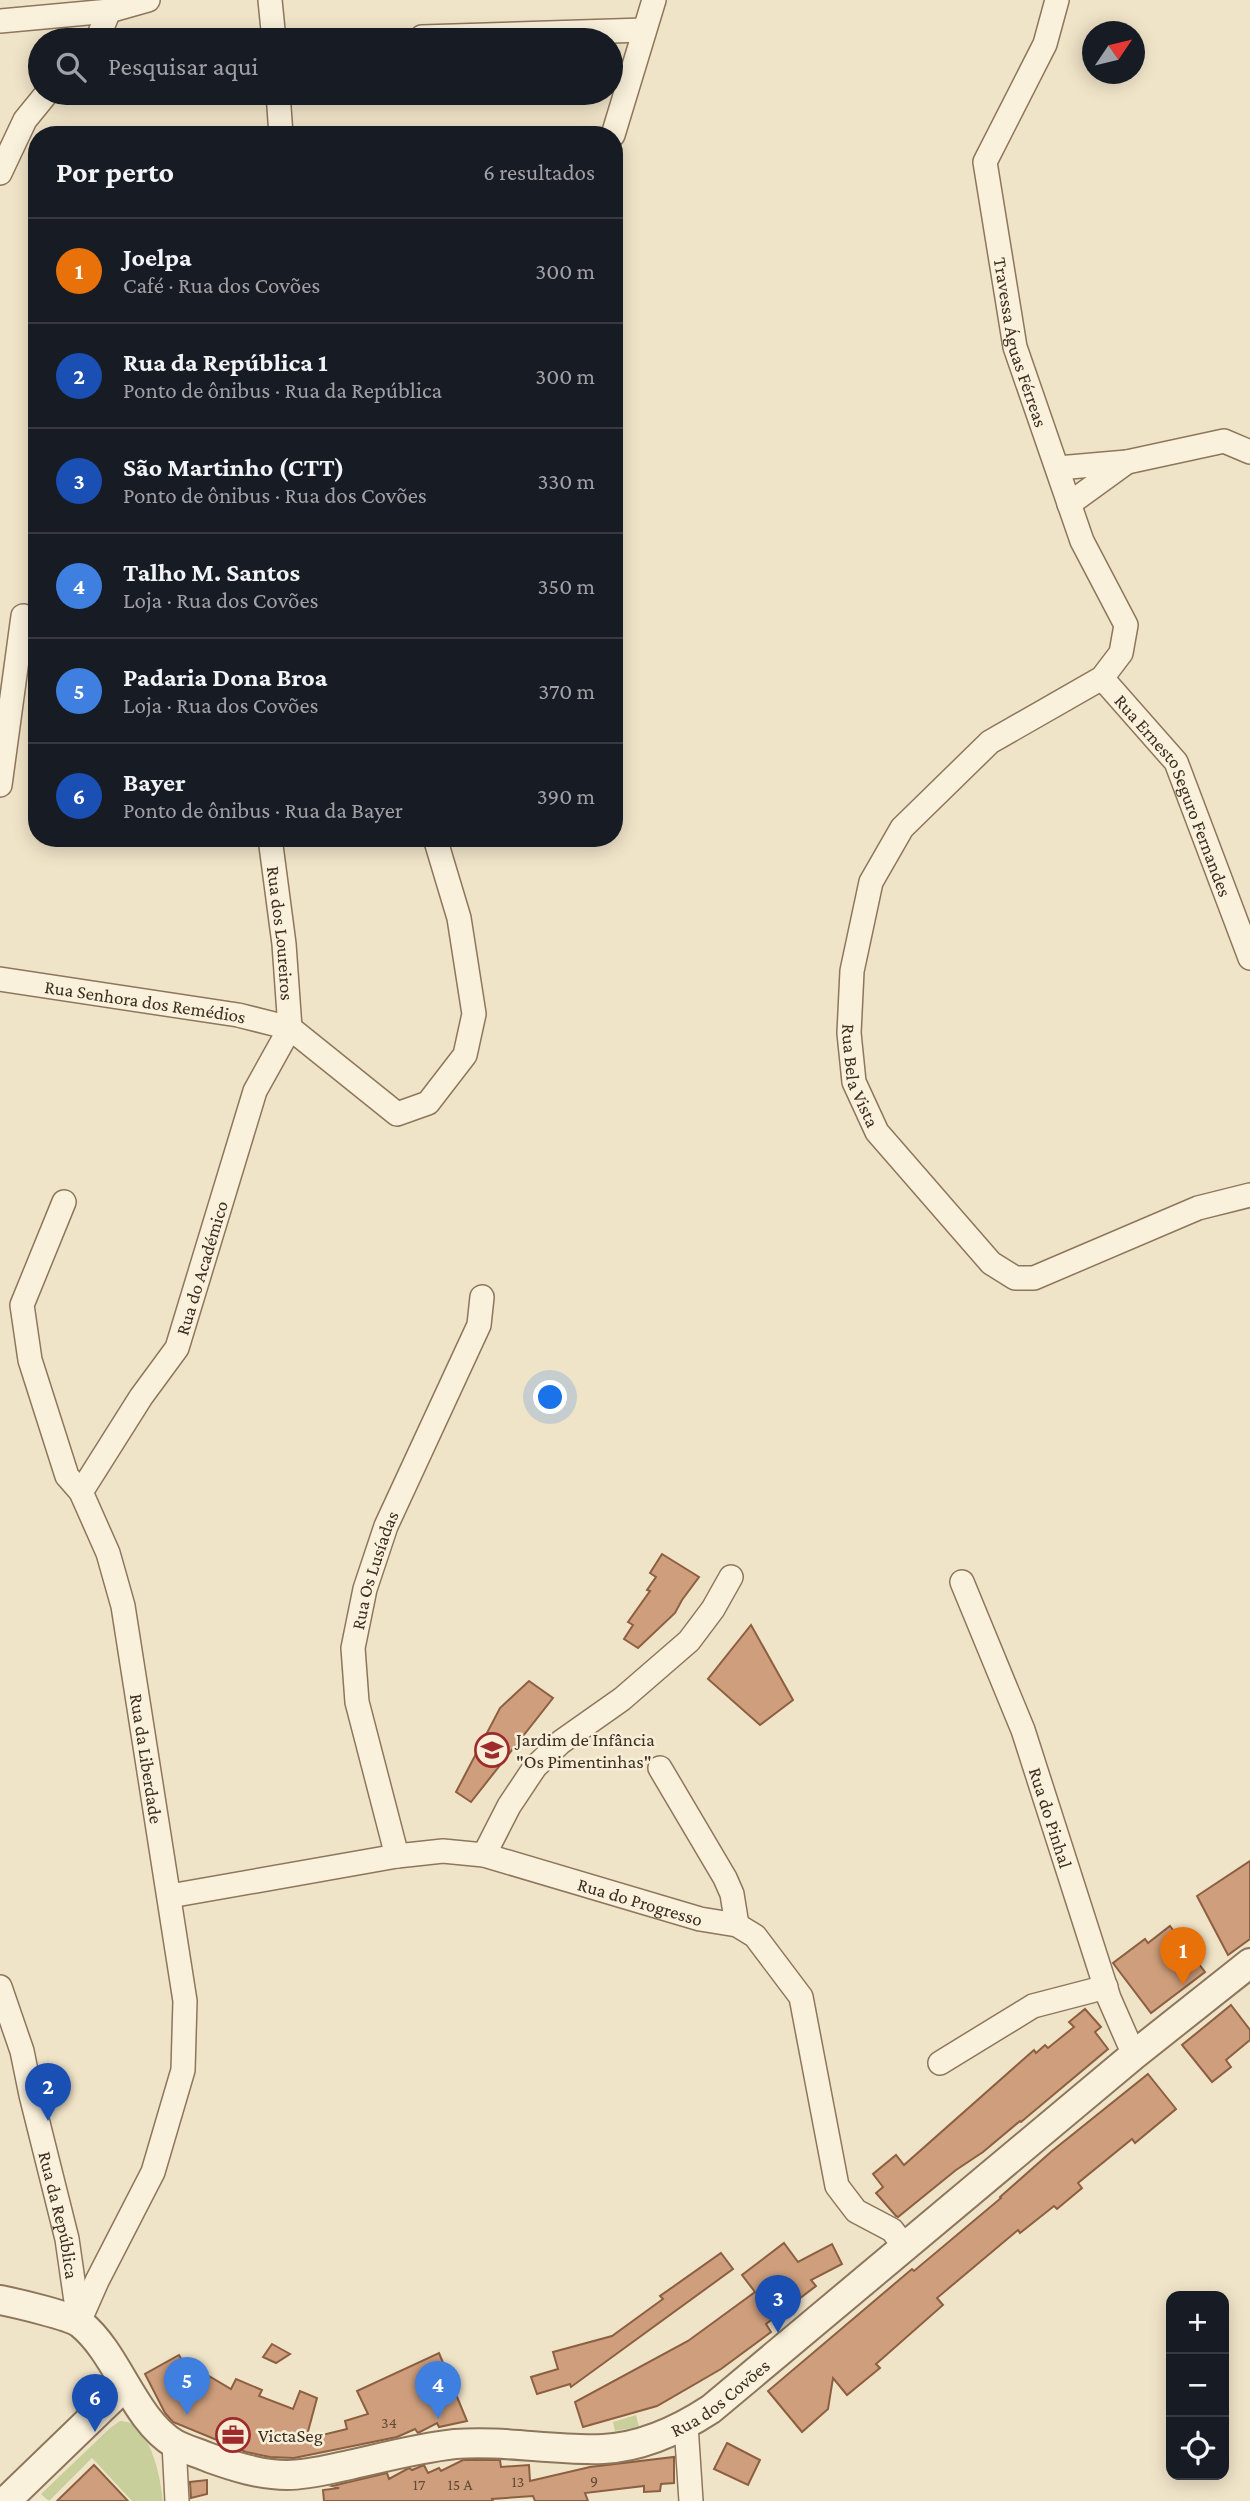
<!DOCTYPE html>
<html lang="pt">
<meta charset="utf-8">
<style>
:root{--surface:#171b24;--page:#242831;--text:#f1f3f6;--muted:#9ea1a6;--line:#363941;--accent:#1a73e8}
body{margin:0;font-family:"Crimson Pro",serif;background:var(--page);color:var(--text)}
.controls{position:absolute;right:21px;bottom:21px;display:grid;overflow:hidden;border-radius:14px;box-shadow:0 4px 18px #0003}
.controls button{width:63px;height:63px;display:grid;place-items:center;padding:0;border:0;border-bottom:2px solid var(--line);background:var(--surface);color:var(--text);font:35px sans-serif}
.compass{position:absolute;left:1082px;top:21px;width:63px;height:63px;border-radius:50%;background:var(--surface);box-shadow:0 4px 18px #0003;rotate:55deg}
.you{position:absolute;left:551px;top:1398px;width:24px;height:24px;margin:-18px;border:5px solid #fff;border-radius:50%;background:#1a73e8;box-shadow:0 0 0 10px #1a73e833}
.badge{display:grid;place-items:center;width:46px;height:46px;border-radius:50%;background:var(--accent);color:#fff;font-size:23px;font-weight:700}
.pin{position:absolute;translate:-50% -58px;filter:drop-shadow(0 2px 4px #0008)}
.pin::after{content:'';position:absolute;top:37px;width:24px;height:21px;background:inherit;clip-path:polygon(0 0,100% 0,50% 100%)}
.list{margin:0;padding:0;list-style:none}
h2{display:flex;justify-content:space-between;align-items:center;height:91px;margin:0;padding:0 28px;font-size:30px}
h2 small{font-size:23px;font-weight:400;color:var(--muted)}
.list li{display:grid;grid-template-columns:46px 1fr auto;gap:21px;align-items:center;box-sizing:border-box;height:105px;padding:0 28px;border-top:2px solid var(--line)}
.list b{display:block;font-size:26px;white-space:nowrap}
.list p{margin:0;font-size:23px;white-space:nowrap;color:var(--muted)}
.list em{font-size:23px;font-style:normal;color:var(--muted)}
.icon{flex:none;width:38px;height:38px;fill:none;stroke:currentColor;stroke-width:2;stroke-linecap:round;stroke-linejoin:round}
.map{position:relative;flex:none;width:1250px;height:2501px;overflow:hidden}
.search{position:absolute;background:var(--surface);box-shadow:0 4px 18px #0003;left:28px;top:28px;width:595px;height:77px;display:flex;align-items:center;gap:18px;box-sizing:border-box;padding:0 24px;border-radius:38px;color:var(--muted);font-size:26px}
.panel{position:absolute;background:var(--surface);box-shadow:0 4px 18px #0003;left:28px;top:126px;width:595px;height:721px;border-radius:28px}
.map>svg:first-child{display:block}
</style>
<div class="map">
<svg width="1250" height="2501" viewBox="0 0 1250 2501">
<rect width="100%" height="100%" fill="#f0e4c8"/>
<g fill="#c9cf9b">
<path d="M636,2415L639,2427L615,2431L613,2422Z"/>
<path d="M120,2421C150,2420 161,2479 163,2501H132L92,2458L49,2501L41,2494L110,2428Z"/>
</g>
<g fill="#cf9f7d" stroke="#8d5f41" stroke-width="2">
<path d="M662,1554L699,1577L682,1600L675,1613L638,1648L624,1639L633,1625L628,1622L650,1591L647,1590L656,1577L650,1573Z"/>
<path d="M751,1625L793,1700L760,1725L708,1679Z"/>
<path d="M529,1681L553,1698L471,1802L456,1792L500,1708Z"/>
<path d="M1250,1861V1939L1228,1955L1197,1896Z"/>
<path d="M1170,1926L1205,1972L1151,2013L1113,1963L1145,1939L1148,1943Z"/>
<path d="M1231,2005L1250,2030V2040L1226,2060L1231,2067L1212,2082L1182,2045Z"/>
<path d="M1085,2009L1101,2027L1095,2032L1108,2049L1021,2122L1020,2121L983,2152L956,2170L898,2217L896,2216L876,2193L883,2187L873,2174L896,2155L904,2165L1034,2050L1036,2053L1045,2045L1048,2048L1074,2027L1069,2022Z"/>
<path d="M1148,2074L1176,2109L1135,2143L1132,2139L1078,2183L1082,2188L1057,2209L1054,2206L1020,2233L1018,2230L937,2298L943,2305L876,2364L880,2368L847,2395L833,2378L828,2409L802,2432L768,2391L912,2269L914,2271L1001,2198L1000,2197L1052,2151Z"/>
<path d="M784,2243L798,2262L832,2244L842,2264L811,2280L816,2286L766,2324L771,2332L721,2369L657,2406L583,2427L575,2402L688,2341L755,2292L742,2275Z"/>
<path d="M721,2253L733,2269L571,2387L570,2384L537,2394L531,2377L558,2369L553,2352L612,2336L663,2299L660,2296Z"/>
<path d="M272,2344L290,2354L276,2363L263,2357Z"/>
<path d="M439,2353L467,2421L439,2427L437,2423L418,2433L415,2429L397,2437L294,2458L270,2457L246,2452L173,2422L165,2413L145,2374L179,2355L182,2360L231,2389L236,2379L262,2390L259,2396L293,2409L300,2391L317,2398L306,2439L347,2429L345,2421L368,2414L357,2391Z"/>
<path d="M727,2443L760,2460L748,2485L714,2469Z"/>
<path d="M674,2457V2483L661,2484L660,2491L644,2492V2486L585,2493L588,2501H535L533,2496L492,2499L493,2501H324L323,2490L339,2488L332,2486L387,2473L389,2479L409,2468L412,2470L424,2465L428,2473L439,2468L441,2471L463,2460H500L501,2467L529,2465L530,2481L590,2467Z"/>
<path d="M94,2465L128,2501H57Z"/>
<path d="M207,2480V2494L191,2498L190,2482Z"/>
</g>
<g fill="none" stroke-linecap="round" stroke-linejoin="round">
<g stroke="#8d765c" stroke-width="26">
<g id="minor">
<path d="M270,0L274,40"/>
<path id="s1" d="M1057,0L1045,44L985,162L1015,347L1082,541L1126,625L1121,653L1102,678L990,742L902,828L871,882L852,971L849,1033L854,1082L877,1132L991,1263L1015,1278H1034L1198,1208L1250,1195"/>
<path d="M0,21L109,11L148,0"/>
<path d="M422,37L644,30"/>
<path d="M94,40L99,35L109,11"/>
<path d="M278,93L281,135"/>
<path d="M613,135L654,0"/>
<path d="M0,173L25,120L47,93"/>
<path d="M1058,468L1127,462L1224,441L1250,452"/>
<path d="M1069,504L1127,462"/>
<path id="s2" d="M1102,678L1176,762L1250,958"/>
<path d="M0,785L23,616"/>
<path id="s3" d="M270,838L284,944L290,1028"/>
<path id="s4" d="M0,979L238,1015L290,1028L397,1114L428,1103L465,1055L474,1014L459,918L435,838"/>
<path id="s5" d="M64,1202L22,1305L30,1360L67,1476L81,1492L108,1553L123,1606L185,2001L183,2070L153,2172L97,2281L79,2322"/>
<path id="s6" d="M81,1492L141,1397L177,1348L255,1091L290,1028"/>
<path id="s7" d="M962,1582L1023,1730L1109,1998L1134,2055"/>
<path d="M660,1768L725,1878L732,1894L737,1925"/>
<path d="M484,1855L509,1806L535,1767L561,1742L622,1699L689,1641L713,1609L731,1577"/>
<path id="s8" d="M397,1856L357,1702L353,1648L365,1589L386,1526L479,1325L482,1297"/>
<path id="s9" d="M170,1896L397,1856L443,1851L484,1855L700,1919L737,1925L755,1936L801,1997L837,2186L856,2211L892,2230L905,2247"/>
<path id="s10" d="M0,1987L22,2051L31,2095L67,2239L79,2322"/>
<path d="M940,2063L1033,2006L1106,1987"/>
<path d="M686,2425L691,2501"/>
<path d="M174,2444L177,2501"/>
</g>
</g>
<g stroke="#8d765c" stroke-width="32">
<g id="tertiary">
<path id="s11" d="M0,2300C15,2303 72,2316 81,2324C118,2354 134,2420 175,2444C186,2450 199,2453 210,2458C235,2467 261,2475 287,2475C307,2475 326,2470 345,2466C381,2458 418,2448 455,2444C504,2440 553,2451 603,2449C643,2447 679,2430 711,2409L1134,2055L1250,1963"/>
<path d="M6,2501L125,2386"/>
</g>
</g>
<use href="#minor" stroke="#faf1dc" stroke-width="23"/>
<use href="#tertiary" stroke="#faf1dc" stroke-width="28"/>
</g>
<defs>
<g id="school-ring" transform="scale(1.75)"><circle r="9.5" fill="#f7eed8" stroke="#9e2a2b" stroke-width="1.5"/><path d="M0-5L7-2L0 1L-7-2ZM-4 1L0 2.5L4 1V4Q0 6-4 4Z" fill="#9e2a2b"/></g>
<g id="office-ring" transform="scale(1.75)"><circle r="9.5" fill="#f7eed8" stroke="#9e2a2b" stroke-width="1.5"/><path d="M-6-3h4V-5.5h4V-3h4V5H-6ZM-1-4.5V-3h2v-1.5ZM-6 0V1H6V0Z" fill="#9e2a2b"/></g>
</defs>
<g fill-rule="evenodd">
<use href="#school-ring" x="492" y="1750"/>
<use href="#office-ring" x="233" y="2435"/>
</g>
<g text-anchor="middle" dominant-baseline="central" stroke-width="5" stroke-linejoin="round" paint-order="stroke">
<g font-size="16" fill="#624a37">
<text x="389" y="2422">34</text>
<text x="594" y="2480">9</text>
<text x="518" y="2481">13</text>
<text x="419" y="2484">17</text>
<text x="460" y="2484">15 A</text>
</g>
<g font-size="19" fill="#3d2e20" stroke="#f7eed8">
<text stroke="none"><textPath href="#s1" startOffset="362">Travessa Águas Férreas</textPath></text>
<text stroke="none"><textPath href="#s2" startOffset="140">Rua Ernesto Seguro Fernandes</textPath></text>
<text stroke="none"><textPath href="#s3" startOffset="96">Rua dos Loureiros</textPath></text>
<text stroke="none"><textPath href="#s4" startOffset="147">Rua Senhora dos Remédios</textPath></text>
<text stroke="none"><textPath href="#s1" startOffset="1237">Rua Bela Vista</textPath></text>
<text stroke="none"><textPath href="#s6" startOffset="257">Rua do Académico</textPath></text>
<text stroke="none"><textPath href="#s8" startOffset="294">Rua Os Lusíadas</textPath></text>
<text stroke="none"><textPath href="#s5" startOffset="586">Rua da Liberdade</textPath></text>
<text stroke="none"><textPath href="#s7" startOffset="252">Rua do Pinhal</textPath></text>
<text stroke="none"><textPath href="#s9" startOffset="481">Rua do Progresso</textPath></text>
<text stroke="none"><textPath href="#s10" startOffset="236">Rua da República</textPath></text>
<text stroke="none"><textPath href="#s11" startOffset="805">Rua dos Covões</textPath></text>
</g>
<g font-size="19" fill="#3d2e20" stroke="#f7eed8" text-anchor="start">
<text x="516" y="1739">Jardim de Infância<tspan x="516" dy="22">"Os Pimentinhas"</tspan></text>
<text x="258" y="2435">VictaSeg</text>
</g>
</g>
</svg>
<div class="controls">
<button>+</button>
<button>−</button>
<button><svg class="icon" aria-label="locate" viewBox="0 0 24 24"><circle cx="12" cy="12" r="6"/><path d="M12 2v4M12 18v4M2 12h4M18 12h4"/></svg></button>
</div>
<svg class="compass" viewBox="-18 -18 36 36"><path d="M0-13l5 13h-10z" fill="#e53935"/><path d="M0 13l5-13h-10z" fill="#9ea1a6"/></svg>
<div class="you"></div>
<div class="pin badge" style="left:1183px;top:1985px;background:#e8710a">1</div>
<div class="pin badge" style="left:48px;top:2121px;background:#1a4fb4">2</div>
<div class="pin badge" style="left:778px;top:2333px;background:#1a4fb4">3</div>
<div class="pin badge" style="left:438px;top:2419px;background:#3f7fe0">4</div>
<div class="pin badge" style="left:187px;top:2415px;background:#3f7fe0">5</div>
<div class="pin badge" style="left:95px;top:2432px;background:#1a4fb4">6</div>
<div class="search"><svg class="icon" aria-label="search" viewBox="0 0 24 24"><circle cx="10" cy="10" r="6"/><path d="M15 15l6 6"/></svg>Pesquisar aqui</div>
<section class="panel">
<h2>Por perto<small>6 resultados</small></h2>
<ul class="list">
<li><span class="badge" style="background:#e8710a">1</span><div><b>Joelpa</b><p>Café · Rua dos Covões</p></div><em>300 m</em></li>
<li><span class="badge" style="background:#1a4fb4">2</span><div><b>Rua da República 1</b><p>Ponto de ônibus · Rua da República</p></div><em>300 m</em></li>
<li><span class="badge" style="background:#1a4fb4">3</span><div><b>São Martinho (CTT)</b><p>Ponto de ônibus · Rua dos Covões</p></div><em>330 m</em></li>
<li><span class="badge" style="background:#3f7fe0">4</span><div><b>Talho M. Santos</b><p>Loja · Rua dos Covões</p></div><em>350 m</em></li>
<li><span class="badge" style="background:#3f7fe0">5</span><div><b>Padaria Dona Broa</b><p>Loja · Rua dos Covões</p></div><em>370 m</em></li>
<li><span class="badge" style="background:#1a4fb4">6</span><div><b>Bayer</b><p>Ponto de ônibus · Rua da Bayer</p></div><em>390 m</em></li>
</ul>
</section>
</div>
